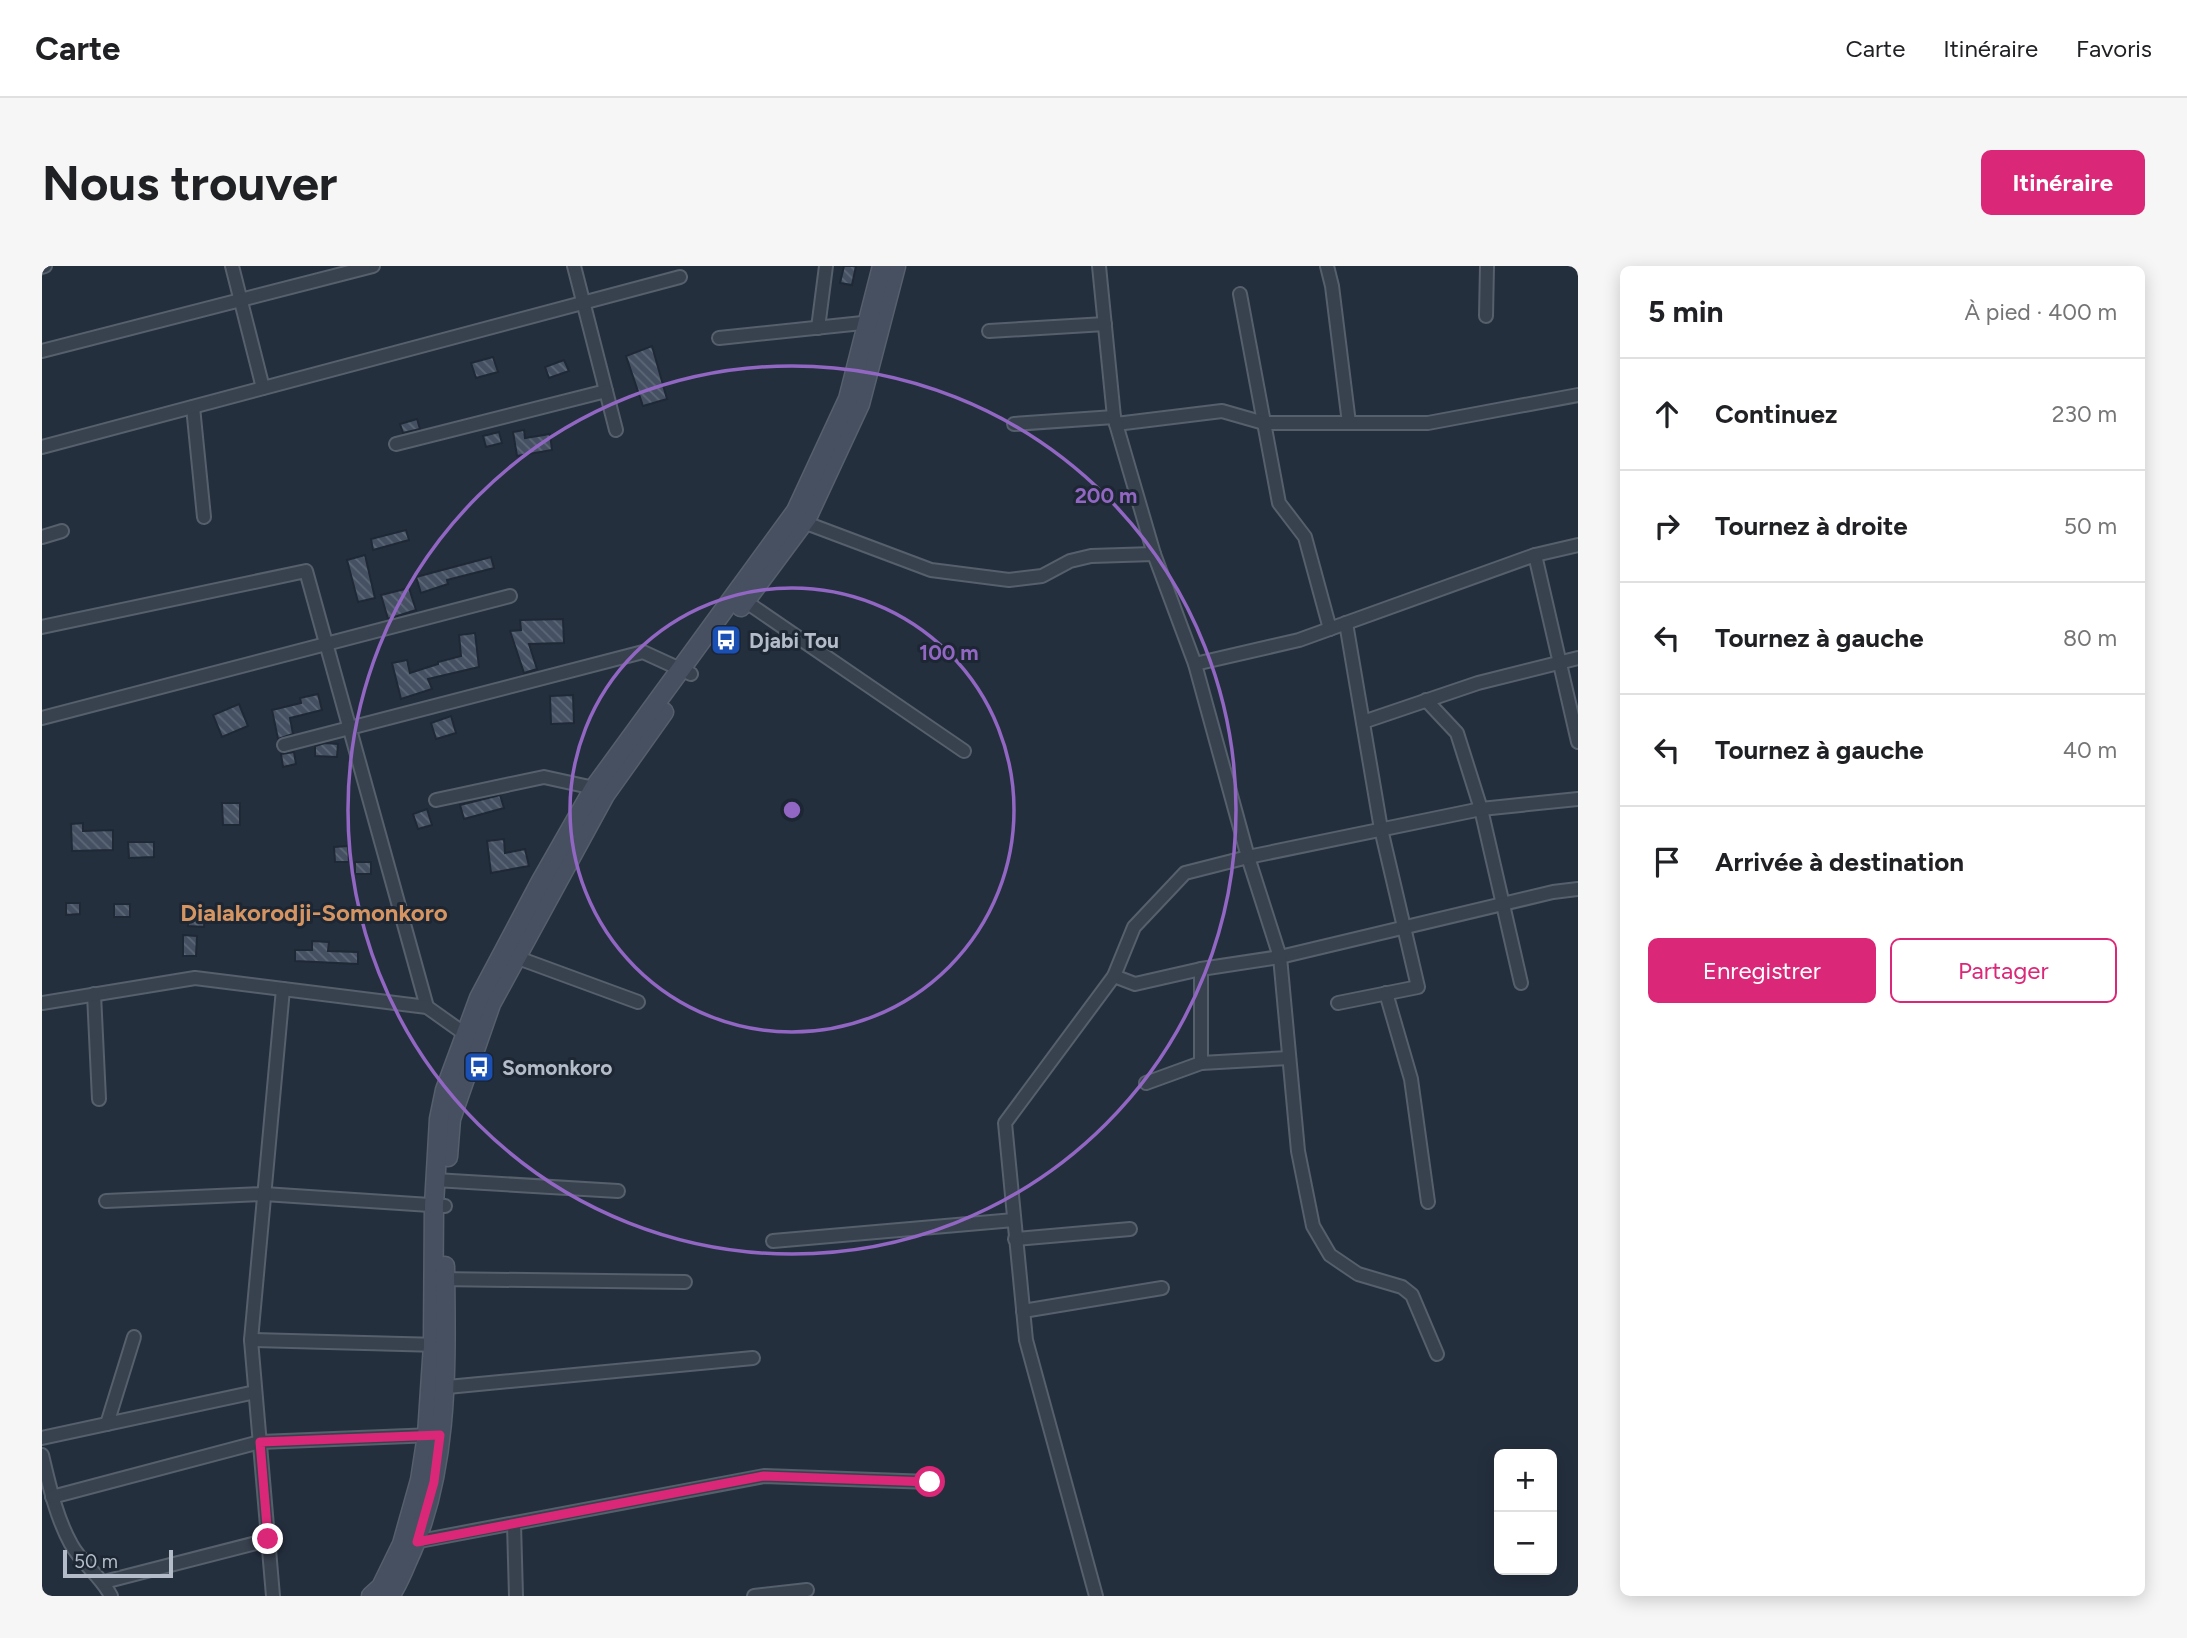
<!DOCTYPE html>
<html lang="fr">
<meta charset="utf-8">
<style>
:root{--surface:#fff;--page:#f6f6f6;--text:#202124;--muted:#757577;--line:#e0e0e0;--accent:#db2777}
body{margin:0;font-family:Figtree,sans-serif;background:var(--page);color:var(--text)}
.controls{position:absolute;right:21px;bottom:21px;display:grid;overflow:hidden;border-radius:10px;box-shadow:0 4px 18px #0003}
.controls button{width:63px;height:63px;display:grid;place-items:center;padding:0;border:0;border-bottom:2px solid var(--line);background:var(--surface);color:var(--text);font:35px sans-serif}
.scale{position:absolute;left:21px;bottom:18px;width:110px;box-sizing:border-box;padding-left:7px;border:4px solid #b4bcc9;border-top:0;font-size:19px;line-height:24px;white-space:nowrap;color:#b4bcc9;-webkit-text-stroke:5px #1d2633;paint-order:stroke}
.stop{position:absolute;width:21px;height:21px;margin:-16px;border:5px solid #db2777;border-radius:50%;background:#fff}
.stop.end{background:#db2777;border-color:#fff;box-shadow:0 2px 7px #0008}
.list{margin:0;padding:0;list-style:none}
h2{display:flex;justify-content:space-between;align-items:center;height:91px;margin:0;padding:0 28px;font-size:30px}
h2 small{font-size:23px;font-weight:400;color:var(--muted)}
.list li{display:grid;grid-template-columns:46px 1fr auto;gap:21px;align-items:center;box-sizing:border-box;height:112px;padding:0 28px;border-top:2px solid var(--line)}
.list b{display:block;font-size:26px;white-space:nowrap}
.list em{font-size:23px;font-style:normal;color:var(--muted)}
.actions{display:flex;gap:14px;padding:21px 28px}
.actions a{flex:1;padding:16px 0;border:2px solid var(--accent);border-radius:10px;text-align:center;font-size:24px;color:var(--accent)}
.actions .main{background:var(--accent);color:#fff}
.icon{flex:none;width:38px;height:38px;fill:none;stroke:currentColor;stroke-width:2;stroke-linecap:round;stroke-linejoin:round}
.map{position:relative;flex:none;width:1536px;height:1330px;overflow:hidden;border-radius:10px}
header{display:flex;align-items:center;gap:42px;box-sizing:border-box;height:98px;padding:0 35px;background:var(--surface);border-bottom:2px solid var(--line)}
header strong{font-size:33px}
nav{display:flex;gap:38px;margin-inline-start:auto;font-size:24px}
.intro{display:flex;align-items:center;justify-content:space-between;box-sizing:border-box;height:168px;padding:0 42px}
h1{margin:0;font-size:49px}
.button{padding:18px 32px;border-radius:10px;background:var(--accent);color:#fff;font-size:24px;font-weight:700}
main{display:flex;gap:42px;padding:0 42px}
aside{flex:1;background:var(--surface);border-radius:10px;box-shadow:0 4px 18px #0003}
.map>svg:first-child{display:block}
</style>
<header>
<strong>Carte</strong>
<nav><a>Carte</a><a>Itinéraire</a><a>Favoris</a></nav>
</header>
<div class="intro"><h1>Nous trouver</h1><a class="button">Itinéraire</a></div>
<main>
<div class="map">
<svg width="1536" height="1330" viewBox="0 0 1536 1330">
<defs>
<pattern id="building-back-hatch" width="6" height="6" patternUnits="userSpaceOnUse" patternTransform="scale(1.75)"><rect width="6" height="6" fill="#455162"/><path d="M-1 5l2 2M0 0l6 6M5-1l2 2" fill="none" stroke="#5d6877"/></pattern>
</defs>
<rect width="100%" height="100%" fill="#242f3e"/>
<g fill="url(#building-back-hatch)" stroke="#1f2835" stroke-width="2">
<path d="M802,0H814L810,19L798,17Z"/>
<path d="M610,80L625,133L601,140L584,90Z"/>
<path d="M451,91L456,106L434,112L429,97Z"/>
<path d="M522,94L527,105L507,112L503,101Z"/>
<path d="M375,153L378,163L361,167L358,158Z"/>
<path d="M482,164L483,172L508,168L510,184L475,190L471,166Z"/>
<path d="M457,166L460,177L444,181L441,170Z"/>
<path d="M364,264L367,274L331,284L329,273Z"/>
<path d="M323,289L333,332L316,336L305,294Z"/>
<path d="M449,291L452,302L405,314L406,318L379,327L374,311Z"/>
<path d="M367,322L374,344L346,353L339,329Z"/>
<path d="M521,353L522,377L487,378L495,403L482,407L468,365L479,364L478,354Z"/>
<path d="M433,367L437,401L386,413L390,423L359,433L350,397L365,394L368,407L396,398V396L419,390L417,369Z"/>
<path d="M276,428L280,444L248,452L251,468L236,473L230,444L259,437L258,432Z"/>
<path d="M531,429L532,457L509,458L508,430Z"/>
<path d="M197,438L206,460L180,471L171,449Z"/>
<path d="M409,450L414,467L394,473L389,457Z"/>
<path d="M283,477L296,478L295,491L273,490V480Z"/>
<path d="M252,486L254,498L241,501L239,488Z"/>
<path d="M458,529L462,542L422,553L418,539Z"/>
<path d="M180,537H198V559H181Z"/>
<path d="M385,543L390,559L376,563L371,548Z"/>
<path d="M41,557V565L71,564V584L30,585L29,558Z"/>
<path d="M462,573L463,587L483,583L487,600L449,607L445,575Z"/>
<path d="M86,576H112V591L87,592Z"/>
<path d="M306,580L307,596H293L292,581Z"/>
<rect x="313" y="596" width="16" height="12"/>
<path d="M24,637H38V648L24,649Z"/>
<rect x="72" y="638" width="16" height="13"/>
<path d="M147,643L163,644L162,661L146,660Z"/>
<path d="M141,669L155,670L154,690H141Z"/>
<path d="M270,675L287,676L286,685L316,686V698L253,695V684H270Z"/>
</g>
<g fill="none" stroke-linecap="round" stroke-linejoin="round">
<g stroke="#565f6c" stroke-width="16">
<g id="street">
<path d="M190,0L221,122"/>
<path d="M532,0L574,164"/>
<path d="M1285,0L1290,20L1307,157"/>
<path d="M0,1L3,0"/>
<path d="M1198,28L1237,237L1263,271L1288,363"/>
<path d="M1444,50L1445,0"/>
<path d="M776,62L784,0"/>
<path d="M947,65L1063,58"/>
<path d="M677,72L830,56"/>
<path d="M0,85L331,0"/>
<path d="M151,141L162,251"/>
<path d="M972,158L1072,151"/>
<path d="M1074,158L1180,145L1222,157H1386L1536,129"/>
<path d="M354,178L564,125"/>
<path d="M0,181L638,11"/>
<path d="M756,254L889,304L967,314L1000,310L1028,295L1049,290L1112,288"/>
<path d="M0,271L20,265"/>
<path d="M1493,289L1536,476"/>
<path d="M697,331L922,485"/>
<path d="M0,361L264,305L385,741"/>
<path d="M1153,398L1257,374L1493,289L1536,279"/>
<path d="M1384,434L1415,467L1439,543L1479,717"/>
<path d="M0,452L468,330"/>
<path d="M1321,456L1436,417L1536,392"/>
<path d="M242,479L601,386L649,408"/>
<path d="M394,534L502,511L552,522L557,525"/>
<path d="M468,689L596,736"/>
<path d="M1159,703V797"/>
<path d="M1072,710L1093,718L1159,703L1238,691L1511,626L1536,623"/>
<path d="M1344,727L1369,813L1386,936"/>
<path d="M52,728L57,833"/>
<path d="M0,737L153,712L385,741L430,773"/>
<path d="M1296,737L1376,721L1339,563L1304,357"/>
<path d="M1104,817L1159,797L1247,792"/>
<path d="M393,914L576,925"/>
<path d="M64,935L222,928L403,940"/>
<path d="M973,973L1088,963"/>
<path d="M731,975L972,954"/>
<path d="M395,1013L643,1016"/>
<path d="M981,1045L1120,1022"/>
<path d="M209,1074L397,1079"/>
<path d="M1395,1088L1370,1029L1360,1021L1316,1008L1288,989L1271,960L1256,885L1238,691L1206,591L1439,543L1536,533"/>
<path d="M395,1122L711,1092"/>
<path d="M65,1158L92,1071"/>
<path d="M0,1172L213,1126"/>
<path d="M0,1189C7,1218 14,1251 29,1278C39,1297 59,1310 69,1330"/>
<path d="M10,1231L218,1176L391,1169"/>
<path d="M472,1258L474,1330"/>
<path d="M367,1277L722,1210L888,1216"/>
<path d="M62,1316L226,1274"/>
<path d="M231,1330L209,1074L241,723"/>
<path d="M712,1330L765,1324"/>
<path d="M1054,1330L984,1074L963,857L1072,710L1092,661L1143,607L1206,591L1153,398L1112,288L1072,151L1057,0"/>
</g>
</g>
<g stroke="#565f6c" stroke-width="21">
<g id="secondary">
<path d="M699,341L765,252L818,138L854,0"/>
<path d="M406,891L409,853L449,738L563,529L622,446"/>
<path d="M329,1330L339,1321L360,1278L378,1214L385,1169L391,1079L392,939L397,853L403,824L437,732L499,615L552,522L754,245L806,133L840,0"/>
<path d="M348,1330C355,1320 360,1308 365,1296C408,1205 404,1098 403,1000"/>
</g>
</g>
<use href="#street" stroke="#38414e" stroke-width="12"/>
<use href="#secondary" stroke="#465061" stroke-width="18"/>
</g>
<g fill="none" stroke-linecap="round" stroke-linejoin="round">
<path stroke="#db2777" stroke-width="9" d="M226,1273L218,1176L398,1169L392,1216L375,1276L722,1210L888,1216"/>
</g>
<g fill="none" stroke="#9266c3" stroke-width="3.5">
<circle cx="750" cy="544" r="222"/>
<circle cx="750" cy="544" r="444"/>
</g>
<defs>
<g id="bus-square" transform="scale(1.575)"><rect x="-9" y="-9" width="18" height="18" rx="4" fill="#1a4fb4" stroke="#1d2633"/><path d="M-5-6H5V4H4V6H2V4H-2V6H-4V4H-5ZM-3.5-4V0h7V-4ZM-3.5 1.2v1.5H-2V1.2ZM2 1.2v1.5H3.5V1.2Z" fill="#fff"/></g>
</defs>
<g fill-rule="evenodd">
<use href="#bus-square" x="684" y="374"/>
<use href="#bus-square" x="437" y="801"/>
</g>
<g text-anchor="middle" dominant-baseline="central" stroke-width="6" stroke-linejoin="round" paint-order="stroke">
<g font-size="21" font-weight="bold" fill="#b4bcc9" stroke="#1d2633" text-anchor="start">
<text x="707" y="374">Djabi Tou</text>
<text x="460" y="801">Somonkoro</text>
</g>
<g font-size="24" font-weight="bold" fill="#d59563" stroke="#1d2633">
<text x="272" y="646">Dialakorodji-Somonkoro</text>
</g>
</g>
<circle cx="750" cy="544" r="10" fill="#9266c3" stroke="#1d2633" stroke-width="3.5"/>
<g font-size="21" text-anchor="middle" font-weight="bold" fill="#9266c3" stroke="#1d2633" stroke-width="6" stroke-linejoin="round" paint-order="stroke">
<text x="1064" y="237">200 m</text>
<text x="907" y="394">100 m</text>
</g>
</svg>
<div class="controls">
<button>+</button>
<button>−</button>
</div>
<div class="scale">50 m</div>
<div class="stop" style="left:888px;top:1216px"></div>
<div class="stop end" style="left:226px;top:1273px"></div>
</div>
<aside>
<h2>5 min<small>À pied · 400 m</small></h2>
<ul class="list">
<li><svg class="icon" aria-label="ahead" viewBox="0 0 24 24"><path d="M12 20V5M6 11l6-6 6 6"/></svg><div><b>Continuez</b></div><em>230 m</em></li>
<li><svg class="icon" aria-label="right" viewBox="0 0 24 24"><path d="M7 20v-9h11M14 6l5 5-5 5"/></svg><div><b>Tournez à droite</b></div><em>50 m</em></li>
<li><svg class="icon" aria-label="left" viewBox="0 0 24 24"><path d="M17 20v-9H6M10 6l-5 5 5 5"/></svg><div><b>Tournez à gauche</b></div><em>80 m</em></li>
<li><svg class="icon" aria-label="left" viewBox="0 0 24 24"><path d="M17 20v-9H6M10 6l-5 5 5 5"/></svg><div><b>Tournez à gauche</b></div><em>40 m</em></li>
<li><svg class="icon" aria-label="arrive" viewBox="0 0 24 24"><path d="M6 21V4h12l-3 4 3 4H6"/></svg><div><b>Arrivée à destination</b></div></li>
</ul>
<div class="actions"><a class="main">Enregistrer</a><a>Partager</a></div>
</aside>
</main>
